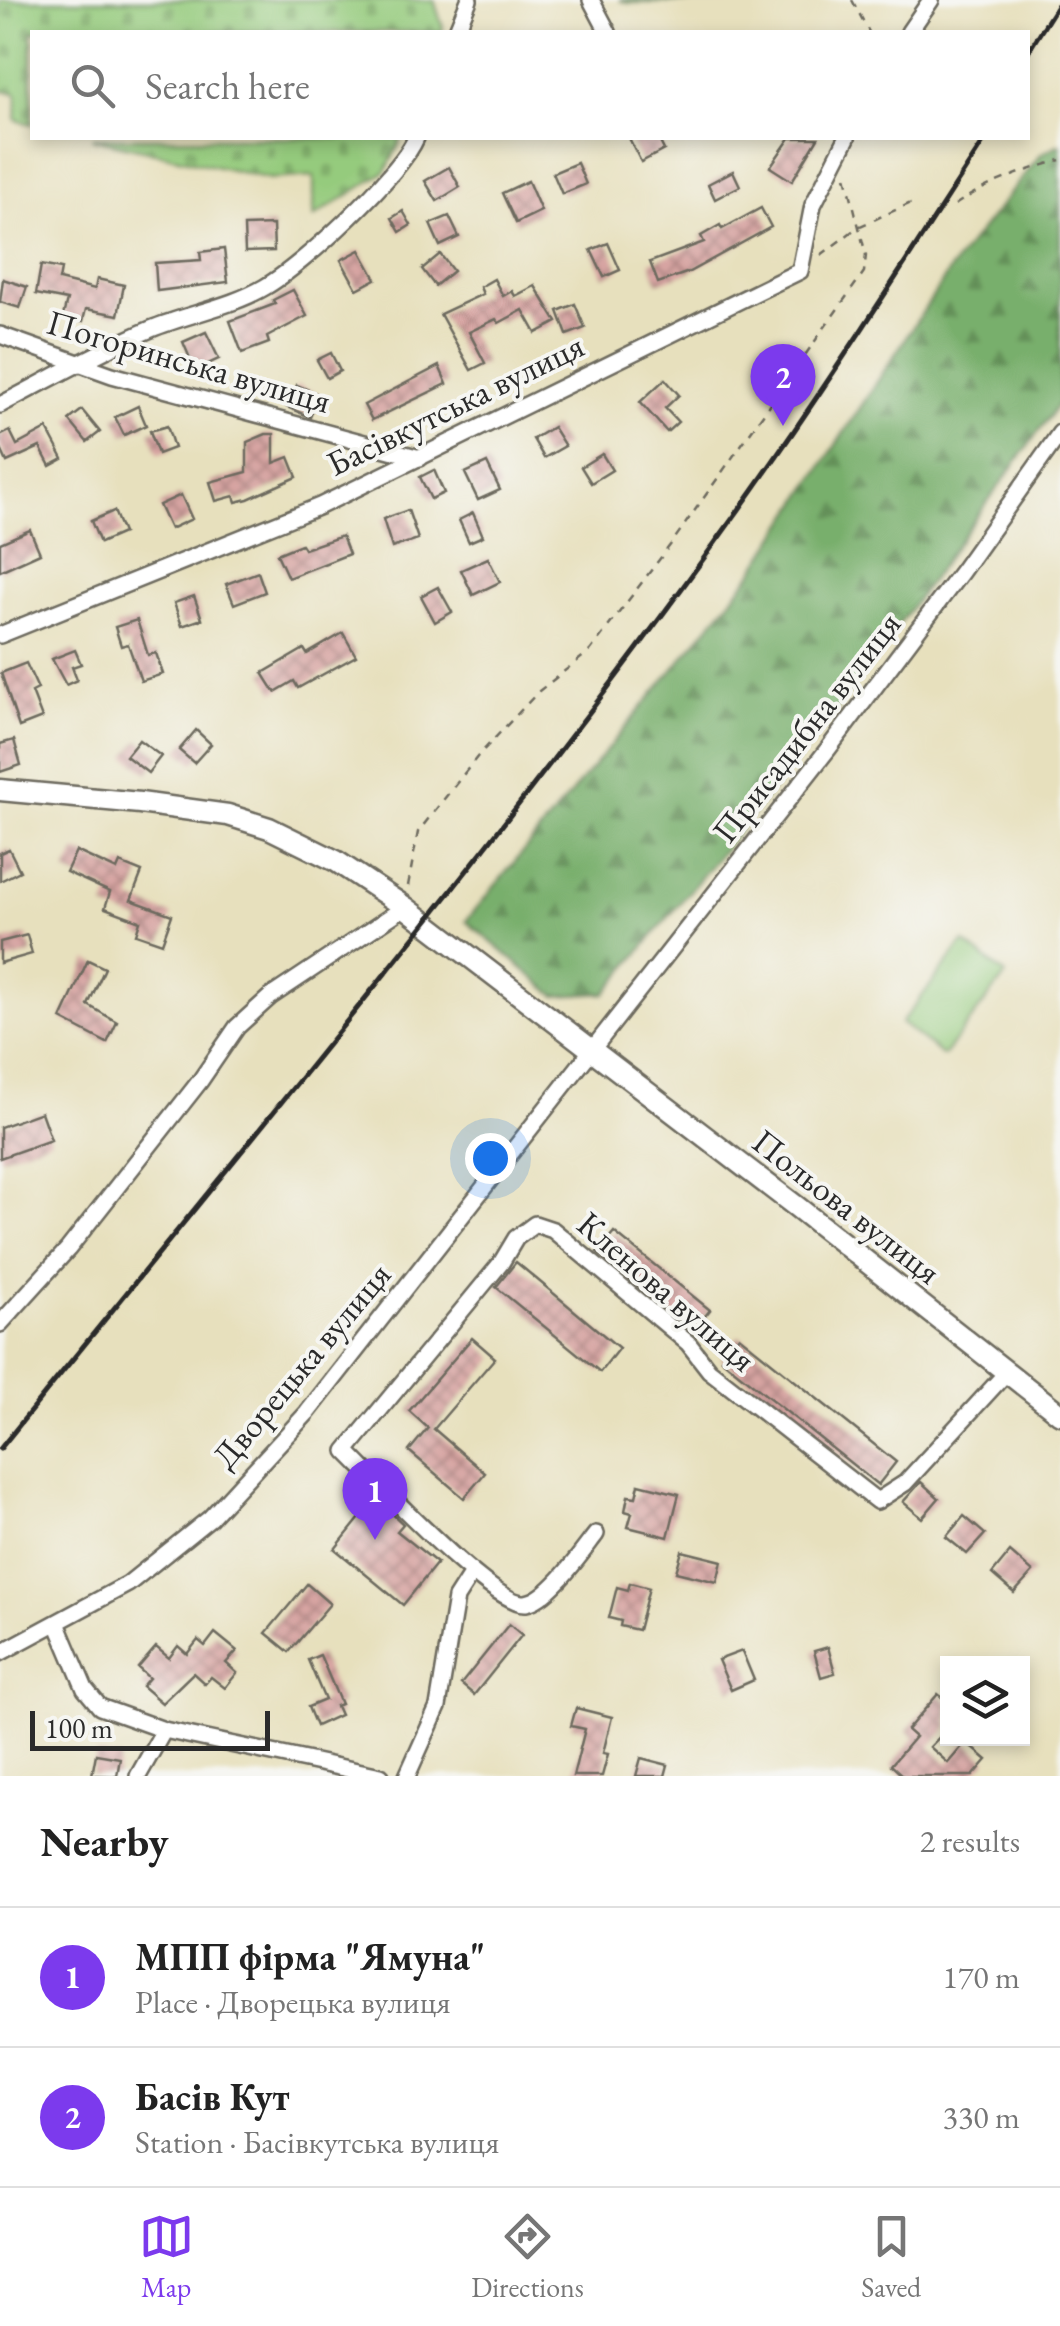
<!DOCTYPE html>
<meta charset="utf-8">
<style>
:root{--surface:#fff;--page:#f6f6f6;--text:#222;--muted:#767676;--line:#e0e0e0;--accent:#7c3aed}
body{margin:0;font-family:"EB Garamond",serif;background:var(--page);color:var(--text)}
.controls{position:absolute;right:30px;bottom:30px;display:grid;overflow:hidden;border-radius:0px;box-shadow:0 5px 15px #0003}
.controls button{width:90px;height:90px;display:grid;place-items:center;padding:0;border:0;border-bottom:2px solid var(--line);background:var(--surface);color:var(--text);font:50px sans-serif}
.scale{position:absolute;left:30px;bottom:25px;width:240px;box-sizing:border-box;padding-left:10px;border:5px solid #2b2b2b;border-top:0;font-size:28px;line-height:35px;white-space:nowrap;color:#2b2b2b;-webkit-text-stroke:8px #f6f6f2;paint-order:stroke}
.you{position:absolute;left:490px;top:1158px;width:35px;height:35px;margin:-25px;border:8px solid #fff;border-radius:50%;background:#1a73e8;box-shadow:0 0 0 15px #1a73e833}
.badge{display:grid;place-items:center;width:65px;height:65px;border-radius:50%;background:var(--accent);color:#fff;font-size:32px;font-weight:700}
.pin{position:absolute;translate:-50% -82px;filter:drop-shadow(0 2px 5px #0008)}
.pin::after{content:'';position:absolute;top:52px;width:35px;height:30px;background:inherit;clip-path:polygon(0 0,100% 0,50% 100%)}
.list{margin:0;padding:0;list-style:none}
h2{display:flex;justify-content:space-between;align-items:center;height:130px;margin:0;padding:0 40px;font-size:42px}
h2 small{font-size:32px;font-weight:400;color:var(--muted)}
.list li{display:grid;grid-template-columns:65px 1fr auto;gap:30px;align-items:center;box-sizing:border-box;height:140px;padding:0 40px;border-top:2px solid var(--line)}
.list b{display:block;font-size:38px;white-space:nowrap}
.list p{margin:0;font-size:32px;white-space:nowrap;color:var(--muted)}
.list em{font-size:32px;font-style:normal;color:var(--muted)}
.icon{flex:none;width:55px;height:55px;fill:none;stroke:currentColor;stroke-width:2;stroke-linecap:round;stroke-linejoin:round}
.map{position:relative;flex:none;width:1060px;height:1776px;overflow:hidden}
.search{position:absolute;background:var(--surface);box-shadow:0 5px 15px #0003;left:30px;right:30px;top:30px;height:110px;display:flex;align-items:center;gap:25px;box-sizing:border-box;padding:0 35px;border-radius:0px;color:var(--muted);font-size:38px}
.sheet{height:410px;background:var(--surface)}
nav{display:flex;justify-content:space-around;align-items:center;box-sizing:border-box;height:140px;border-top:2px solid var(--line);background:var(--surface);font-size:28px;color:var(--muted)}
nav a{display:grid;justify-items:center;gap:5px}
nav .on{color:var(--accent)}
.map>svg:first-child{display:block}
</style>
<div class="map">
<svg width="1060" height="1776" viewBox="0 0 1060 1776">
<defs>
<pattern id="forest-firs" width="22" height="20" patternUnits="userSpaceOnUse" patternTransform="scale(2.5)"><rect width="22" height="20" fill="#78af6c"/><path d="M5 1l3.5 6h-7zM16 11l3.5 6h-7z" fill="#638f59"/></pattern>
<pattern id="cemetery-stones" width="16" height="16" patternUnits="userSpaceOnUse" patternTransform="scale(2.5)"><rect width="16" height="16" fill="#95cb7d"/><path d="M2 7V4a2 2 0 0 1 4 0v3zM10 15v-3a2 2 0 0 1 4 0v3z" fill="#81ae6c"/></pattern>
<pattern id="building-cross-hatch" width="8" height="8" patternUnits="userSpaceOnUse" patternTransform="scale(2.5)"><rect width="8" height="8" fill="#d7a4a2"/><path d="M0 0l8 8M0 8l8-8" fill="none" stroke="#af8684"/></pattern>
</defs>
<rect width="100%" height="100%" fill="#f6f6f2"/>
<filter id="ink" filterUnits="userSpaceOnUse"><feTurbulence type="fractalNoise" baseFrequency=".01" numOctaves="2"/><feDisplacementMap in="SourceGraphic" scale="20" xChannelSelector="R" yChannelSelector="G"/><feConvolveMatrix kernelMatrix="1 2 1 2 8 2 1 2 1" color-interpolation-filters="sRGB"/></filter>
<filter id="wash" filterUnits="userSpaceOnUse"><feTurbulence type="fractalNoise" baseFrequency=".0048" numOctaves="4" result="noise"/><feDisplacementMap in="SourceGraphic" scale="40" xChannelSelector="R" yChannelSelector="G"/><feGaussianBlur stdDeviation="2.25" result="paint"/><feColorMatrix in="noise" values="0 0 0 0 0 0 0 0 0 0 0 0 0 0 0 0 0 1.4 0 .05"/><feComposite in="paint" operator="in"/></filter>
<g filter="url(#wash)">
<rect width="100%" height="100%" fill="#e7e0bd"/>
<g fill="#95cb7d" stroke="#607b54" stroke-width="2.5">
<path d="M619,0H806C746,2 687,3 627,3Z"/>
<path d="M964,942L1006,975L943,1056L901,1023Z"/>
</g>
<path fill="url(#forest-firs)" stroke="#526d4c" stroke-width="2.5" d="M1060,144V402L822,730L606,993L556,996L466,921L751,575L954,264L1042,153Z"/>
<g fill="url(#cemetery-stones)" stroke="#607b54" stroke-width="2.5">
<path d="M0,0H434L443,28L441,32H32V124L16,120L17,93L0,91Z"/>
<path d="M91,138H402L386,171L314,217V176L270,179Z"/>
</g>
<g id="blocks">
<g fill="url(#building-cross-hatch)">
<path d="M629,138H658L664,150L641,162Z"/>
<path d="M790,138H818L792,181L770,167Z"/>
<path d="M577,163L586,184L562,194L553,173Z"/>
<path d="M449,167L460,187L437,201L425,181Z"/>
<path d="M733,171L740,186L715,199L708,184Z"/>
<path d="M528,181L541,211L516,223L502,193Z"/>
<path d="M761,208L771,227L689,272L658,283L650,262L704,242L701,236L720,225L722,229Z"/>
<path d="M403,211L411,225L400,232L392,218Z"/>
<path d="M449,216L459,237L440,246L430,224Z"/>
<path d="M273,225L274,251L245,252L244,226Z"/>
<path d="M608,243L620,270L604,277L591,250Z"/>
<path d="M224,249L228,282L157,291L155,263L201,260L200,252Z"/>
<path d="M360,250L376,279L357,289L341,260Z"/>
<path d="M440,254L453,271L435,286L422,269Z"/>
<path d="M41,265L61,269L59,280L95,289L97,279L124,285L118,315L86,309L83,321L63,316L67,300L36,294Z"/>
<path d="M3,279L27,287L20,308L0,302Z"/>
<path d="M494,279L503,296L512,291L515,296L535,286L557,322L536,333L523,310L499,323L496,319L469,332L485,363L471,370L440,314L483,294L480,287Z"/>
<path d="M293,290L307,316L267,337L269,343L242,353L230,321L275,304L273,300Z"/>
<path d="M575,304L585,328L567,335L558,311Z"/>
<path d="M206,332L219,359L195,370L183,342Z"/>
<path d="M331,353L340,371L327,378L317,360Z"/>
<path d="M439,366L447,384L372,420L364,405Z"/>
<path d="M665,379L679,395L665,408L678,422L667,432L640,402Z"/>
<path d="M297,385L320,395L310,417L287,407Z"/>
<path d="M138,406L146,425L124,435L115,417Z"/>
<path d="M82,410L100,432L87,442L69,420Z"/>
<path d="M167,426L174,448L158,454L150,431Z"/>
<path d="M553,427L565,446L544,458L533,439Z"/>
<path d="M47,429L63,459L50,466L40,447L7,462L0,447V436L10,431L17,445Z"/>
<path d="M266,434H274V463L289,457L297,477L248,499L236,502L234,496L216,501L210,482L247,472V442Z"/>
<path d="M602,454L612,470L591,483L581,467Z"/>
<path d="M487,463L500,490L478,500L465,473Z"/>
<path d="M434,470L444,493L431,499L420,477Z"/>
<path d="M181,495L192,519L170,529L159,505Z"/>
<path d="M408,510L418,539L392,548L383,519Z"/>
<path d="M114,511L123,533L100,543L91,521Z"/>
<path d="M473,513L483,536L469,542L459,520Z"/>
<path d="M30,530L40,553L0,571V543Z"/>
<path d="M342,536L349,554L288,578L277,554L301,544L304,549Z"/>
<path d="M488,558L500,582L473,595L461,570Z"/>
<path d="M258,572L265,592L234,604L226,584Z"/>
<path d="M438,587L452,612L435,622L421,596Z"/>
<path d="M194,596L202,619L182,626L174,603Z"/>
<path d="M137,620L148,655L156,653L163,674L141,681L128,644L121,646L115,627Z"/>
<path d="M343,633L356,656L298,688L294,681L275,692L263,673L304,649L307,654Z"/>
<path d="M75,650L81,664L72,667L77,680L66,685L52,659Z"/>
<path d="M26,663L38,689L32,692L42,718L19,727L1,673Z"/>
<path d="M196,730L211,744L194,763L179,750Z"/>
<path d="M14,740L21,765L0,772V744Z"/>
<path d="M139,740L161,756L148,773L126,756Z"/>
<path d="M9,849L20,871L0,881V853Z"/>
<path d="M76,851L117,870L120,863L142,872L131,900L172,915L162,943L136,934L140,921L105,908L110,892L66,872Z"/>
<path d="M27,935L32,954L0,963V942Z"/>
<path d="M88,960L105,968L88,1005L117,1022L107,1043L61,1019Z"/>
<path d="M41,1112L51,1140L0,1158V1127Z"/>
<path d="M614,1232L710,1310L692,1332L597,1252Z"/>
<path d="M516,1262L619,1348L600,1372L496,1287Z"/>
<path d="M739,1336L896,1462L878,1485L721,1359Z"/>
<path d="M472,1338L495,1358L434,1429L485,1473L464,1498L409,1451L428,1428L409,1411Z"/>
<path d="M921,1482L939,1498L922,1518L903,1502Z"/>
<path d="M639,1484L679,1494L668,1537L628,1527L632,1513L625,1511L628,1496L636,1497Z"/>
<path d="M376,1498L403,1524L397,1531L437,1563L403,1605L335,1549Z"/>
<path d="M964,1516L985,1534L967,1554L946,1537Z"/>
<path d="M682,1551L722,1561L717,1582L676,1572Z"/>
<path d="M1010,1552L1033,1572L1014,1593L992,1574Z"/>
<path d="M630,1583L649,1588L638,1630L620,1626L621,1621L609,1618L617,1587L628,1590Z"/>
<path d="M307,1584L330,1604L289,1652L266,1633Z"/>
<path d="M509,1624L522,1635L474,1695L461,1684Z"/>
<path d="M215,1633L237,1651L226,1663L237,1673L225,1688L211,1677L205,1684L193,1673L162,1703L142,1686L149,1678L138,1668L156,1647L169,1658L178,1646L187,1654L198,1640L205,1646Z"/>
<path d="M828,1647L835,1673L821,1677L814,1651Z"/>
<path d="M742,1651L754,1680L731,1690L718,1660Z"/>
<path d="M320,1655L341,1704L336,1706L340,1715L316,1726L308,1707L325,1700L308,1660Z"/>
<path d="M938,1694L948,1702V1728L930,1747L948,1763L966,1742L987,1760L973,1776H903L891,1765L915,1737L907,1730Z"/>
<path d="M576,1708L612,1717L603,1753L608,1754L602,1776H573L585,1729L571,1726Z"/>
<path d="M96,1754L120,1758L117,1776L92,1775Z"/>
<path d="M641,1758L668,1765L665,1776H636Z"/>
</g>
</g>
</g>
<g filter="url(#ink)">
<use href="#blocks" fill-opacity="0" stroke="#6d6a5e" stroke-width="2.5"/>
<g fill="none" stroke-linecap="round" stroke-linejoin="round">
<g stroke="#6d6a5e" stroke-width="20">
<g id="minor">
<path d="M591,0L608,32"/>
<path d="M456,32L469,0"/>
<path d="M909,32L931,0"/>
<path d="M0,335L112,375L420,458"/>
<path d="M0,405C50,379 99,351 151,329C187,314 231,307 265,287C302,266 400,175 416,138"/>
<path d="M0,635L320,506L800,271L813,205L847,138"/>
<path d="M0,1324L68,1249L200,1081L237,1027L270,997L405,907"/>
<path d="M596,1534C582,1552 549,1600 526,1603C493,1606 375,1479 346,1451L501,1263L516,1238L535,1224L553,1230L688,1343L709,1370L877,1501L905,1483L1006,1373"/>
<path d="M57,1623L85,1689L100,1707L164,1730L381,1776"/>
<path d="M0,1653L128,1584L210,1518L307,1413L828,749L962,571L1060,433"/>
<path d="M138,1776L164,1730"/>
<path d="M407,1776L438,1707L456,1598L472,1573"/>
</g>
</g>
<g stroke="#6d6a5e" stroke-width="25">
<path id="major" d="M0,790L140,803L228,815L269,828L336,861L405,907L797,1207L1060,1414"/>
</g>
<g stroke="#6d6a5e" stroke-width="2.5" stroke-dasharray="8 8" stroke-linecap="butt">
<path d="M852,0L869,32"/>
<path d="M955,205C988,182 1022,172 1060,160"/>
<path d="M821,255L858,227L911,203"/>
<path d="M408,886L418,832L478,756L539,691L590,651L671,544L864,272L866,255L846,176"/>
</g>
<use href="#minor" stroke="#fff" stroke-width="15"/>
<use href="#major" stroke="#fff" stroke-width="20"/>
<g stroke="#2b2b2b" stroke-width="5">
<path d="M1028,52L1060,1"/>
<path d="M0,1449C245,1145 497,846 725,529C817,402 901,269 986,138"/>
</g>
</g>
</g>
<g text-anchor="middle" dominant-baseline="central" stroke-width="8" stroke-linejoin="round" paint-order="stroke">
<g font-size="35" fill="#2b2b2b" stroke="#f6f6f2">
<text transform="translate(189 361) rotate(16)">Погоринська вулиця</text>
<text transform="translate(455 404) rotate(-26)">Басівкутська вулиця</text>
<text transform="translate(806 727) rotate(-52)">Присадибна вулиця</text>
<text transform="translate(847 1206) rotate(38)">Польова вулиця</text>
<text transform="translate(667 1291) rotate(41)">Кленова вулиця</text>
<text transform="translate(301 1365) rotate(-50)">Дворецька вулиця</text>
</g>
</g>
</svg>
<div class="controls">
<button><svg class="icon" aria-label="layers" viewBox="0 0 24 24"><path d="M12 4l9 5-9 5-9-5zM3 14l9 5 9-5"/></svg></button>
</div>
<div class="scale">100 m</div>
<div class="you"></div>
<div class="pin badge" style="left:375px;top:1540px">1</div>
<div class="pin badge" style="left:783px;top:426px">2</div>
<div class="search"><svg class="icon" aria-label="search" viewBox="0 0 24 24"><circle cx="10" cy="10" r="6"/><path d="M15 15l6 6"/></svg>Search here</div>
</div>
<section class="sheet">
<h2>Nearby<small>2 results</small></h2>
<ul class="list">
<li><span class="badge">1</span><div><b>МПП фірма &quot;Ямуна&quot;</b><p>Place · Дворецька вулиця</p></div><em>170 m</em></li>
<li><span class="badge">2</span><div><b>Басів Кут</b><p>Station · Басівкутська вулиця</p></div><em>330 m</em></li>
</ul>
</section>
<nav>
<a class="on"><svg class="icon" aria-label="map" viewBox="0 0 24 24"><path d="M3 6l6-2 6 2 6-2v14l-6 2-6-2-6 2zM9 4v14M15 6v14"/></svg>Map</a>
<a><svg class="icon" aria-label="directions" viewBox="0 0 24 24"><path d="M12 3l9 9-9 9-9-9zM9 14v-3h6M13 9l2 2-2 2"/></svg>Directions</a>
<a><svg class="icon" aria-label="saved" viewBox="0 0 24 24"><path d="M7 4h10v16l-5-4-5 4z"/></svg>Saved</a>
</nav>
